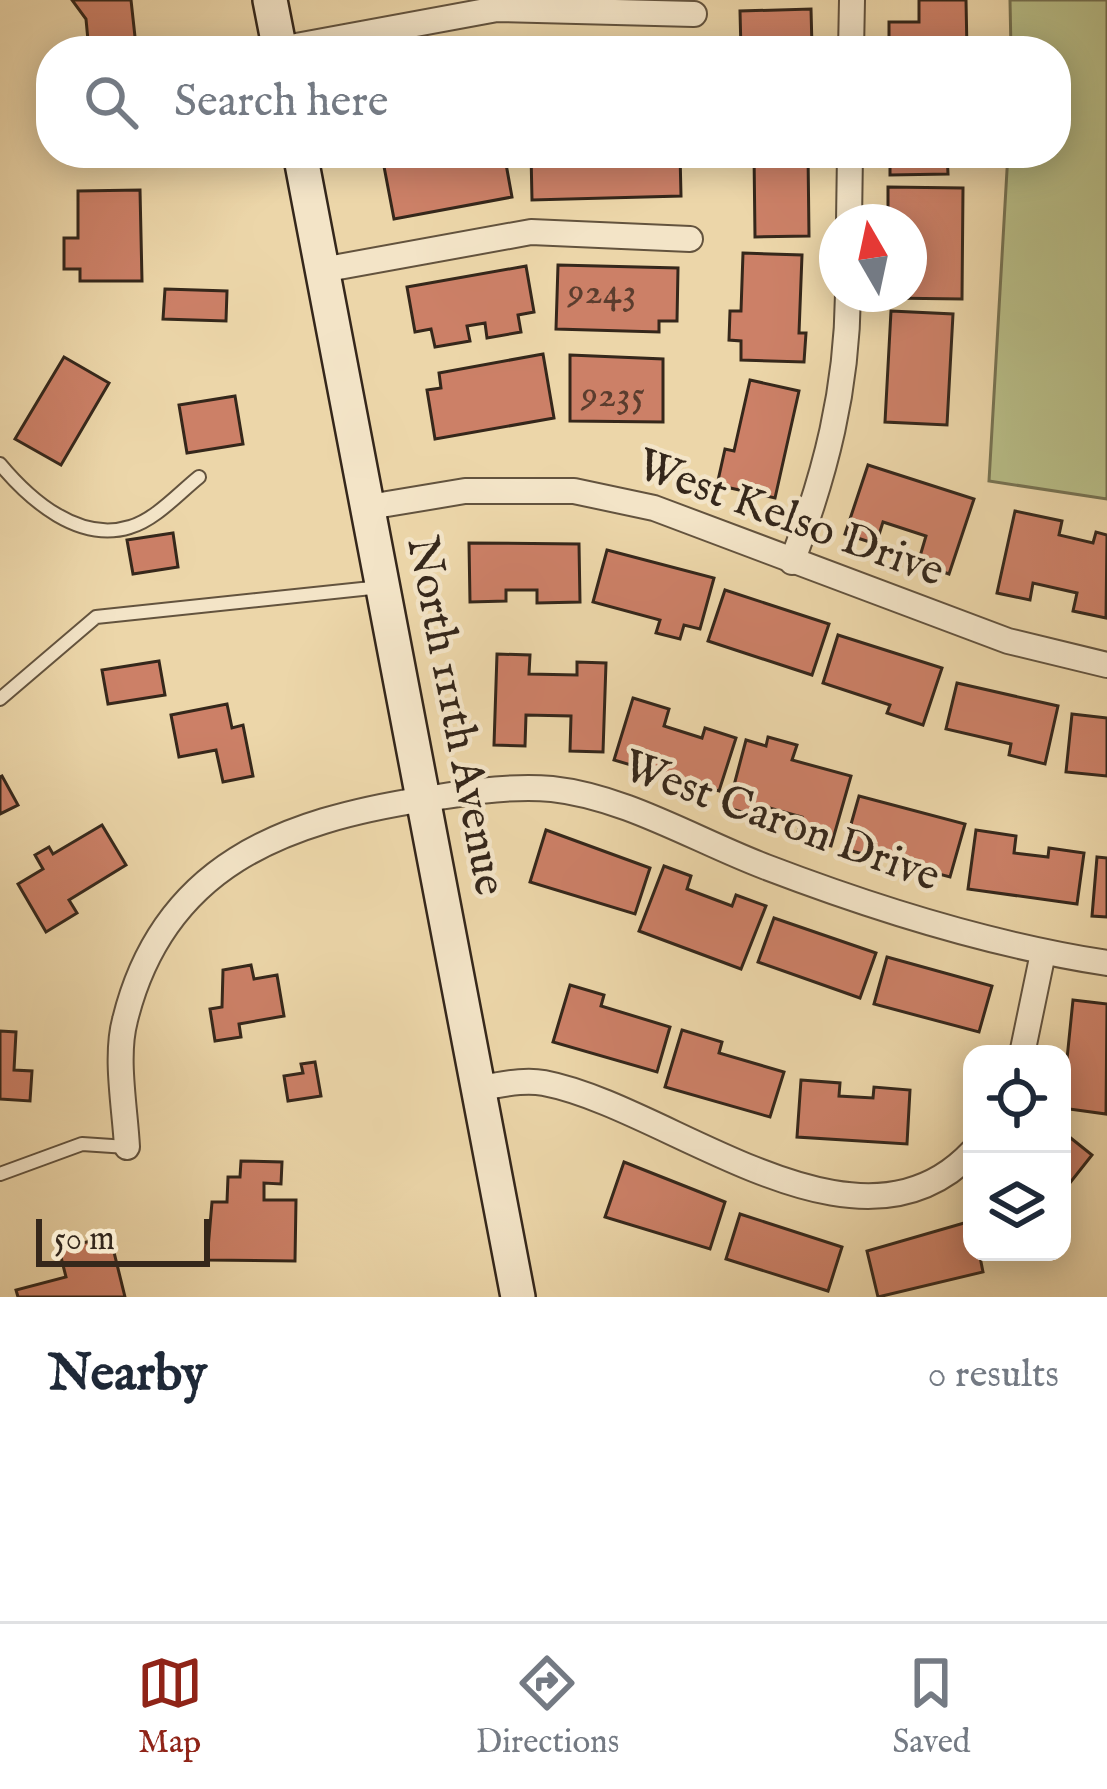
<!DOCTYPE html>
<style>
:root{--surface:#fff;--page:#f6f6f7;--text:#1f2937;--muted:#747a83;--line:#e0e1e3;--accent:#8f2418}
body{margin:0;font-family:"IM FELL English",serif;background:var(--page);color:var(--text)}
.controls{position:absolute;right:36px;bottom:36px;display:grid;overflow:hidden;border-radius:24px;box-shadow:0 6px 30px #0003}
.controls button{width:108px;height:108px;display:grid;place-items:center;padding:0;border:0;border-bottom:3px solid var(--line);background:var(--surface);color:var(--text);font:60px sans-serif}
.compass{position:absolute;left:819px;top:204px;width:108px;height:108px;border-radius:50%;background:var(--surface);box-shadow:0 6px 30px #0003;rotate:351deg}
.scale{position:absolute;left:36px;bottom:30px;width:174px;box-sizing:border-box;padding-left:12px;border:6px solid #35271b;border-top:0;font-size:33px;line-height:42px;white-space:nowrap;color:#35271b;-webkit-text-stroke:9px #f3e4c7;paint-order:stroke}
.list{margin:0;padding:0;list-style:none}
h2{display:flex;justify-content:space-between;align-items:center;height:156px;margin:0;padding:0 48px;font-size:51px}
h2 small{font-size:39px;font-weight:400;color:var(--muted)}
.icon{flex:none;width:66px;height:66px;fill:none;stroke:currentColor;stroke-width:2;stroke-linecap:round;stroke-linejoin:round}
.map{position:relative;flex:none;width:1107px;height:1297px;overflow:hidden}
.search{position:absolute;background:var(--surface);box-shadow:0 6px 30px #0003;left:36px;right:36px;top:36px;height:132px;display:flex;align-items:center;gap:30px;box-sizing:border-box;padding:0 42px;border-radius:48px;color:var(--muted);font-size:45px}
.sheet{height:324px;background:var(--surface)}
nav{display:flex;justify-content:space-around;align-items:center;box-sizing:border-box;height:168px;border-top:3px solid var(--line);background:var(--surface);font-size:33px;color:var(--muted)}
nav a{display:grid;justify-items:center;gap:6px}
nav .on{color:var(--accent)}
.map>svg:first-child{display:block}
</style>
<div class="map">
<svg width="1107" height="1297" viewBox="0 0 1107 1297">
<rect width="100%" height="100%" fill="#ecd6a9"/>
<filter id="stains"><feTurbulence type="fractalNoise" baseFrequency=".00167" numOctaves="4"/><feColorMatrix values="0 0 0 0 .2 0 0 0 0 .09 0 0 0 0 .02 0 0 0 .5 -.17"/></filter>
<radialGradient id="worn" r=".72"><stop offset=".6" stop-color="#630" stop-opacity="0"/><stop offset="1" stop-color="#630" stop-opacity=".3"/></radialGradient>
<path fill="#b8be88" stroke="#767252" stroke-width="3" d="M1010,0H1107V499L989,481L1008,153H1056V51H1011Z"/>
<g fill="#cc8067" stroke="#35271b" stroke-width="3">
<path d="M72,0H131L136,46L89,51L86,19Z"/>
<path d="M919,0H966L967,51H889V22H919Z"/>
<path d="M811,9L812,47L741,51L740,11Z"/>
<path d="M679,42V51H504V44Z"/>
<path d="M399,153H504L512,197L394,219L382,156Z"/>
<path d="M531,153H680L681,196L532,200Z"/>
<path d="M754,153H808L809,236L755,237Z"/>
<path d="M890,153H947L948,174L890,175Z"/>
<path d="M888,187L963,188L962,299L886,298L909,294V222L888,221Z"/>
<path d="M140,190L142,281H80V269H64V238H78V191Z"/>
<path d="M743,253L802,255L799,333H806L804,362L741,360V341L729,340L730,311H741Z"/>
<path d="M558,265L678,268L677,321H659V332L556,329Z"/>
<path d="M526,266L534,312L518,315L521,332L487,338L485,323L467,326L470,341L435,347L431,329L415,332L407,287Z"/>
<path d="M165,289L227,291L226,321L163,319Z"/>
<path d="M891,311L953,314L947,425L885,422Z"/>
<path d="M543,354L554,418L435,439L427,390L441,388L439,373Z"/>
<path d="M570,355L663,359V422L570,421Z"/>
<path d="M64,357L109,383L61,465L15,439Z"/>
<path d="M750,380L799,391L775,498L717,485L725,449L734,451Z"/>
<path d="M235,396L243,444L187,453L179,405Z"/>
<path d="M868,465L974,499L949,574L918,563L926,536L883,522L876,544L845,534Z"/>
<path d="M1015,511L1062,521L1059,535L1093,543L1096,532L1107,535L1106,618L1073,611L1077,593L1033,583L1030,600L997,593Z"/>
<path d="M173,533L178,567L133,574L127,540Z"/>
<path d="M469,543L579,544L580,602L537,603V590H506V601L470,602Z"/>
<path d="M607,550L714,578L700,629L684,625L680,639L656,633L660,620L593,602Z"/>
<path d="M725,590L829,624L812,675L708,641Z"/>
<path d="M838,635L942,668L923,725L887,713L890,705L823,683Z"/>
<path d="M497,654L530,655L529,674L577,675V662L606,663L603,752L570,751L571,716L526,715L525,746L494,745Z"/>
<path d="M159,661L165,695L108,704L102,670Z"/>
<path d="M957,683L1058,706L1045,764L1009,755L1011,744L946,729Z"/>
<path d="M633,698L669,709L664,726L702,738L705,728L736,738L719,791L614,760Z"/>
<path d="M227,704L232,728L243,725L253,776L223,782L216,750L179,757L171,715Z"/>
<path d="M1072,714L1107,718V776L1066,772Z"/>
<path d="M768,737L797,745L792,760L851,776L831,846L797,836L802,817L759,805L756,816L728,808L746,740L766,746Z"/>
<path d="M2,776L18,805L0,814V777Z"/>
<path d="M859,796L965,824L950,877L844,849Z"/>
<path d="M102,825L126,865L69,900L77,913L46,932L18,884L43,869L35,855L49,847L53,854Z"/>
<path d="M546,830L650,868L635,914L530,882Z"/>
<path d="M976,830L1016,836L1014,853L1048,857L1049,848L1084,853L1077,904L968,889Z"/>
<path d="M1097,857L1107,858V917L1092,916Z"/>
<path d="M664,866L691,876L687,889L732,906L736,895L766,906L741,969L639,931Z"/>
<path d="M774,918L876,953L860,998L758,962Z"/>
<path d="M887,957L992,986L979,1032L874,1004Z"/>
<path d="M251,965L254,979L277,975L284,1016L239,1024L241,1037L215,1041L210,1009L222,1007L223,970Z"/>
<path d="M570,985L604,995L601,1006L670,1027L657,1072L553,1042Z"/>
<path d="M1073,1000L1107,1004L1106,1114L1062,1108Z"/>
<path d="M682,1030L722,1042L719,1053L784,1072L770,1117L665,1087Z"/>
<path d="M0,1031L16,1032L14,1070L32,1071L30,1101L0,1099Z"/>
<path d="M315,1062L321,1096L288,1101L284,1076L303,1073L301,1064Z"/>
<path d="M801,1080L840,1083L839,1096L873,1098L874,1087L910,1090L907,1144L797,1137Z"/>
<path d="M1062,1131L1092,1155L1062,1193Z"/>
<path d="M241,1161L282,1162L281,1184L264,1183V1200H296L295,1261L207,1260L212,1202H227L228,1177H240Z"/>
<path d="M624,1162L725,1202L710,1249L605,1217Z"/>
<path d="M740,1214L842,1247L828,1291L726,1259Z"/>
<path d="M971,1221L972,1252H979L983,1272L878,1297L867,1251Z"/>
<path d="M110,1236L125,1297H18L16,1290L66,1277L59,1249Z"/>
</g>
<g fill="none" stroke-linecap="round" stroke-linejoin="round">
<g stroke="#63533e" stroke-width="16">
<g id="lane">
<path d="M0,464C30,500 79,543 130,527C155,520 179,493 199,477"/>
<path d="M0,699L96,617L381,587"/>
<path d="M0,1174L82,1144L127,1147"/>
</g>
</g>
<g stroke="#63533e" stroke-width="28">
<g id="street">
<path d="M280,49L497,9L694,14"/>
<path d="M851,51L852,0"/>
<path d="M849,222L850,153"/>
<path d="M322,270L531,232L690,239"/>
<path d="M369,507L465,491H574L654,508L1008,641L1107,665"/>
<path d="M792,562C826,472 847,390 848,294"/>
<path d="M1022,1054L1043,953"/>
<path d="M480,1088C501,1085 523,1079 544,1083C670,1107 856,1274 972,1152"/>
<path d="M127,1147C125,1108 115,1057 125,1020C163,865 284,821 425,799C466,793 510,785 552,789C626,797 697,841 766,867C876,909 990,945 1107,963"/>
</g>
</g>
<g stroke="#35271b" stroke-width="38">
<g id="secondary">
<path d="M270,0L280,51"/>
<path d="M300,153L518,1297"/>
</g>
</g>
<use href="#lane" stroke="#f3e4c7" stroke-width="12"/>
<use href="#street" stroke="#f3e4c7" stroke-width="24"/>
<use href="#secondary" stroke="#f3e4c7" stroke-width="33"/>
</g>
<g text-anchor="middle" dominant-baseline="central" stroke-width="9" stroke-linejoin="round" paint-order="stroke">
<g font-size="39" fill="#5b3d2e">
<text x="602" y="292">9243</text>
<text x="613" y="395">9235</text>
</g>
<g font-size="45" fill="#35271b" stroke="#f3e4c7">
<text transform="translate(790 519) rotate(20)">West Kelso Drive</text>
<text transform="translate(455 716) rotate(79)">North 111th Avenue</text>
<text transform="translate(781 822) rotate(20)">West Caron Drive</text>
</g>
</g>
<rect width="100%" height="100%" filter="url(#stains)"/>
<rect width="100%" height="100%" fill="url(#worn)"/>
</svg>
<div class="controls">
<button><svg class="icon" aria-label="locate" viewBox="0 0 24 24"><circle cx="12" cy="12" r="6"/><path d="M12 2v4M12 18v4M2 12h4M18 12h4"/></svg></button>
<button><svg class="icon" aria-label="layers" viewBox="0 0 24 24"><path d="M12 4l9 5-9 5-9-5zM3 14l9 5 9-5"/></svg></button>
</div>
<svg class="compass" viewBox="-18 -18 36 36"><path d="M0-13l5 13h-10z" fill="#e53935"/><path d="M0 13l5-13h-10z" fill="#747a83"/></svg>
<div class="scale">50 m</div>
<div class="search"><svg class="icon" aria-label="search" viewBox="0 0 24 24"><circle cx="10" cy="10" r="6"/><path d="M15 15l6 6"/></svg>Search here</div>
</div>
<section class="sheet">
<h2>Nearby<small>0 results</small></h2>
<ul class="list">
</ul>
</section>
<nav>
<a class="on"><svg class="icon" aria-label="map" viewBox="0 0 24 24"><path d="M3 6l6-2 6 2 6-2v14l-6 2-6-2-6 2zM9 4v14M15 6v14"/></svg>Map</a>
<a><svg class="icon" aria-label="directions" viewBox="0 0 24 24"><path d="M12 3l9 9-9 9-9-9zM9 14v-3h6M13 9l2 2-2 2"/></svg>Directions</a>
<a><svg class="icon" aria-label="saved" viewBox="0 0 24 24"><path d="M7 4h10v16l-5-4-5 4z"/></svg>Saved</a>
</nav>
